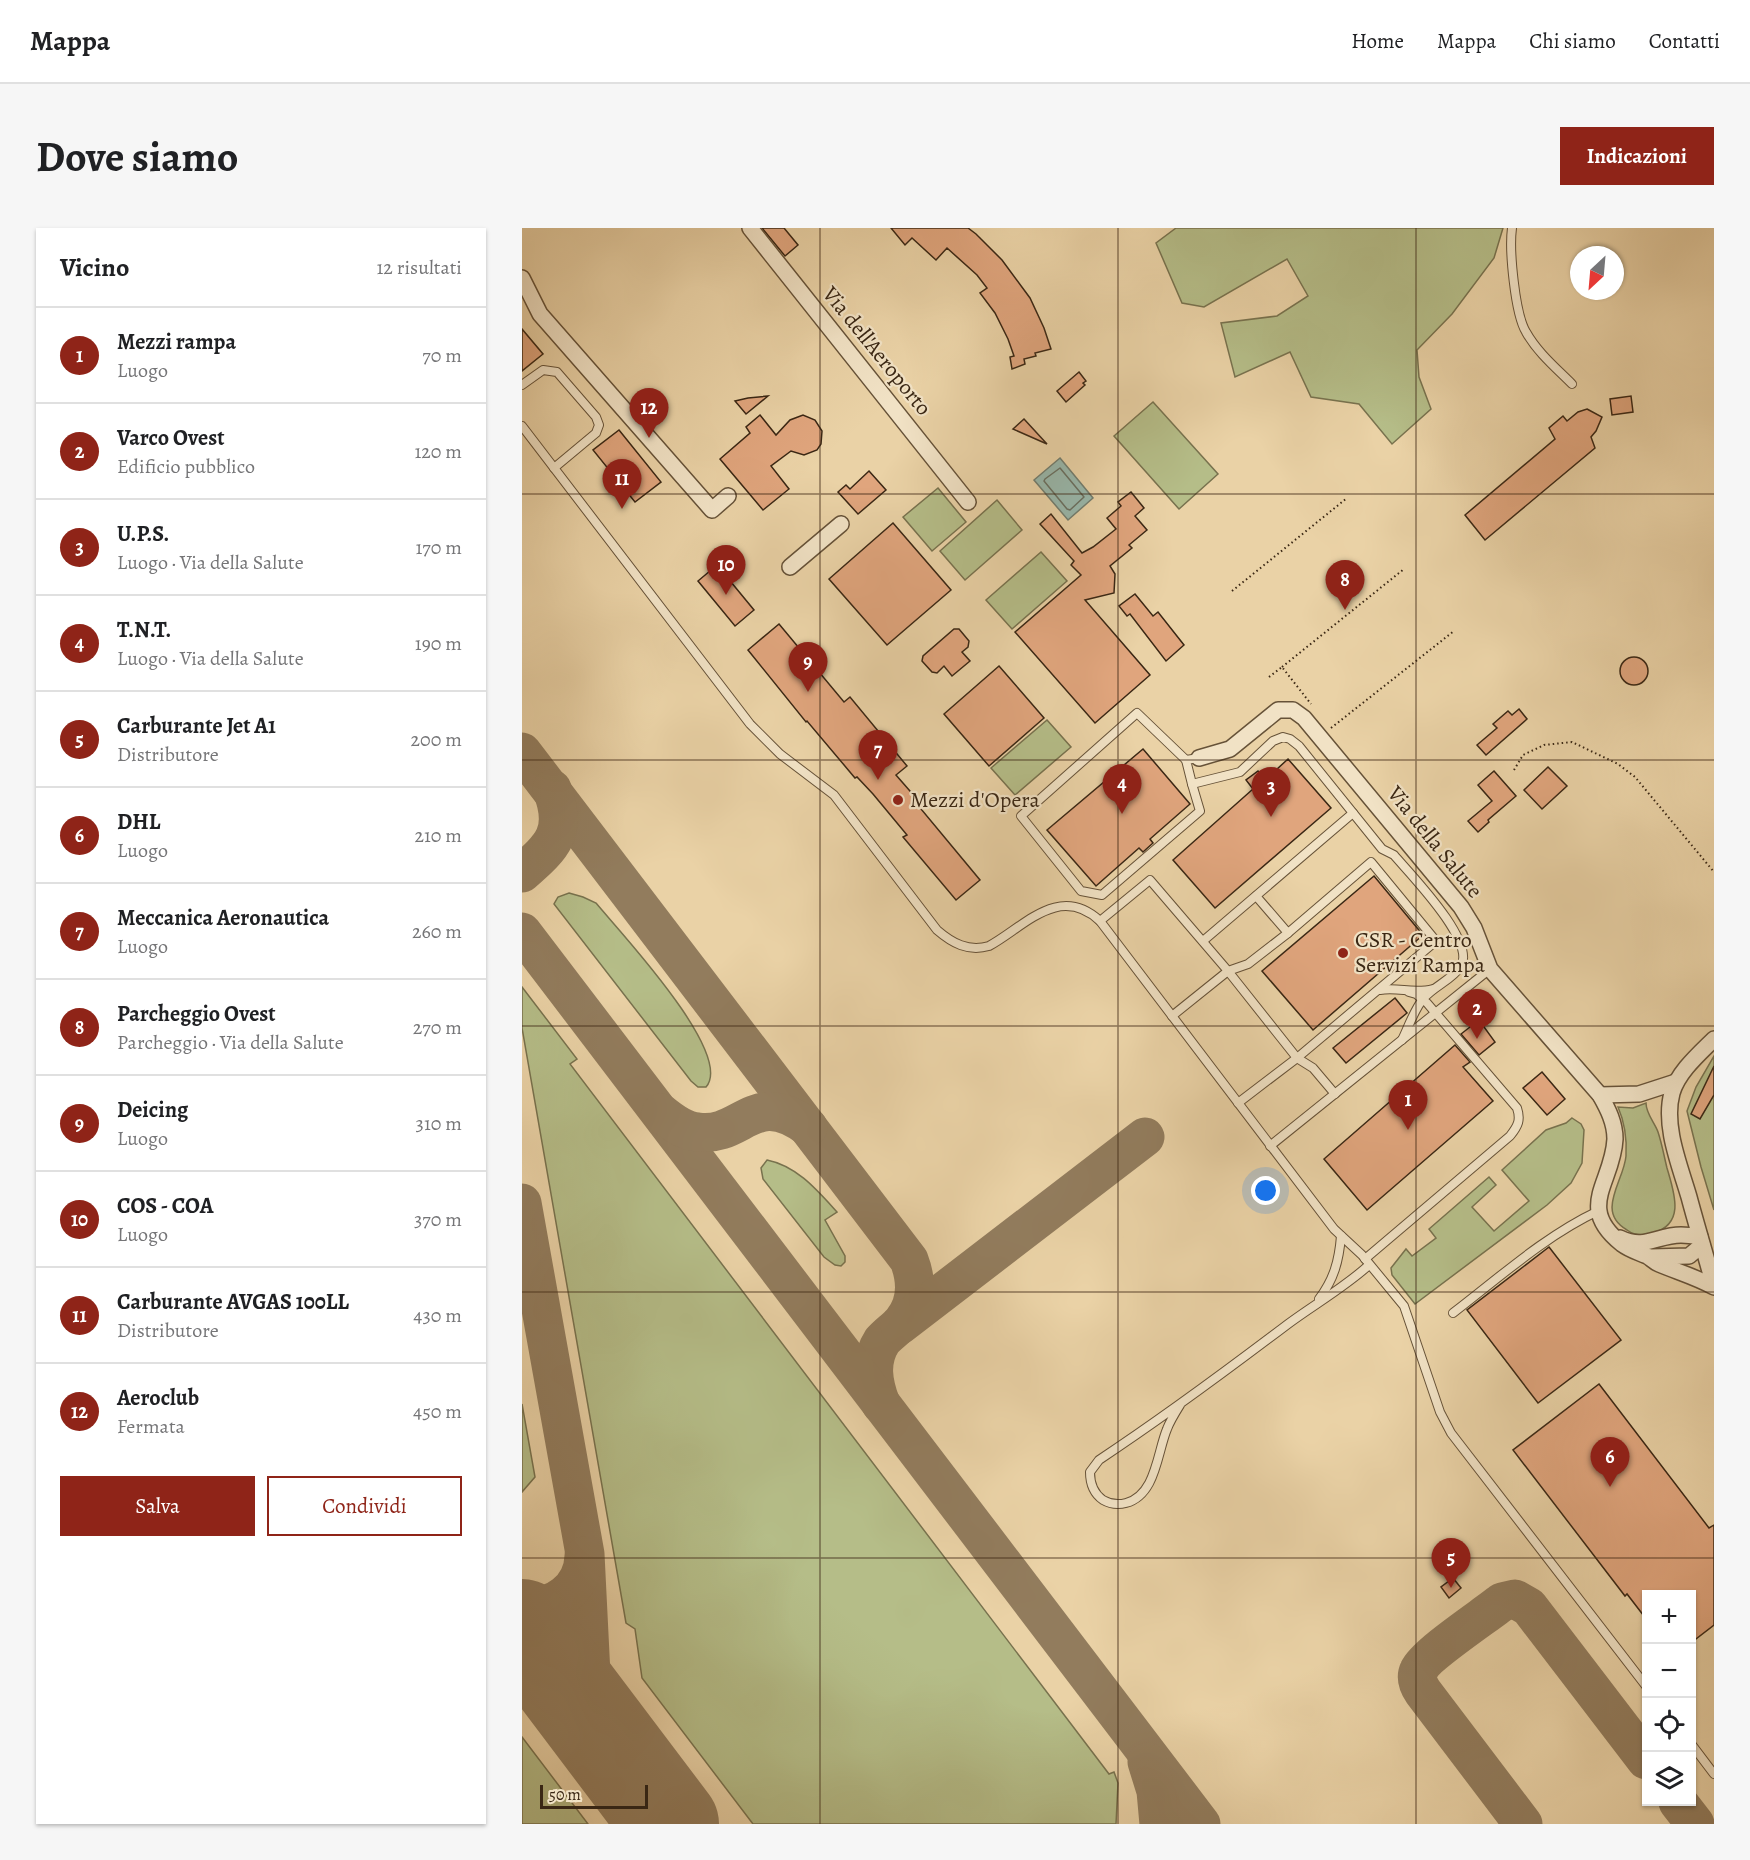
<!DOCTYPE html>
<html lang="it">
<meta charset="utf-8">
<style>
:root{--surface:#fff;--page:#f6f6f6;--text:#202124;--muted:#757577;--line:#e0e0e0;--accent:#8f2418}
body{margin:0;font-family:Alegreya,serif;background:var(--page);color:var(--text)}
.controls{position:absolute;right:18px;bottom:18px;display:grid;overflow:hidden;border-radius:0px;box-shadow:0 2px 4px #0004}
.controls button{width:54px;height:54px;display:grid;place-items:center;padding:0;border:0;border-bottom:2px solid var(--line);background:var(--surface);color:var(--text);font:30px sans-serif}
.compass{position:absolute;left:1048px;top:18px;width:54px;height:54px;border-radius:50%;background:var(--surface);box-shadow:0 2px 4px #0004;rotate:206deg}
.scale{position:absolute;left:18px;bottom:15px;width:108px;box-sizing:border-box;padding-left:6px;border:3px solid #3a2714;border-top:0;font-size:16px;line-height:21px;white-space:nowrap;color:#3a2714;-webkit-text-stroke:4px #f1e2c5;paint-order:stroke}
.you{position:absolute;left:744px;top:963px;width:21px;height:21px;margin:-15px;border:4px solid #fff;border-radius:50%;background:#1a73e8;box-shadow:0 0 0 9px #1a73e833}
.badge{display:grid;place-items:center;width:39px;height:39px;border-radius:50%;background:var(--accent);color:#fff;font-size:20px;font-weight:700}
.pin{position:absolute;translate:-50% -50px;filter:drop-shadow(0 2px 3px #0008)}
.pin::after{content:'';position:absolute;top:32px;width:21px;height:18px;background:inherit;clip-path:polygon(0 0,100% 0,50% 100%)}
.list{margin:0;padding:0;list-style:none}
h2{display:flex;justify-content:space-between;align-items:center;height:78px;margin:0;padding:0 24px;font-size:26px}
h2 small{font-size:20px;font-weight:400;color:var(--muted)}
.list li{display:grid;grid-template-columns:39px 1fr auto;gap:18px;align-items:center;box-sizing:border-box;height:96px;padding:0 24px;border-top:2px solid var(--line)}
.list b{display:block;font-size:22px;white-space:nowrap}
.list p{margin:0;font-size:20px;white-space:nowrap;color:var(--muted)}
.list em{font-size:20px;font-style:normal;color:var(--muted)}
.actions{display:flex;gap:12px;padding:18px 24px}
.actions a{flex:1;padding:14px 0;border:2px solid var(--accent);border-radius:0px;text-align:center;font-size:21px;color:var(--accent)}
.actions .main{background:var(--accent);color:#fff}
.icon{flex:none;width:33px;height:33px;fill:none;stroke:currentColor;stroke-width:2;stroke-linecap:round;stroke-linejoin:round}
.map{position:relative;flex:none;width:1192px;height:1596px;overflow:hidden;border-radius:0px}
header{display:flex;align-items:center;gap:36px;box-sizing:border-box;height:84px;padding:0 30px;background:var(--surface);border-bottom:2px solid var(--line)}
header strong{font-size:28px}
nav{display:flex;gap:33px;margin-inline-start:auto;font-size:21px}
.intro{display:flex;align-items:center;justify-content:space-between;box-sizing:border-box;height:144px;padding:0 36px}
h1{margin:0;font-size:42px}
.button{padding:15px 27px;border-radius:0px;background:var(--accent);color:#fff;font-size:21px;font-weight:700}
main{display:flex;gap:36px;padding:0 36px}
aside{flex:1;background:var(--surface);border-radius:0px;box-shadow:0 2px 4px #0004}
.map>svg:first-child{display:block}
</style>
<header>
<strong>Mappa</strong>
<nav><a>Home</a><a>Mappa</a><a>Chi siamo</a><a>Contatti</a></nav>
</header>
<div class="intro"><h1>Dove siamo</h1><a class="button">Indicazioni</a></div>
<main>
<aside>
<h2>Vicino<small>12 risultati</small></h2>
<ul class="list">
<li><span class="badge">1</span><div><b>Mezzi rampa</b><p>Luogo</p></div><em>70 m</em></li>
<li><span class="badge">2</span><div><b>Varco Ovest</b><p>Edificio pubblico</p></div><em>120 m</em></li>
<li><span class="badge">3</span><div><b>U.P.S.</b><p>Luogo · Via della Salute</p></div><em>170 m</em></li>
<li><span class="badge">4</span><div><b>T.N.T.</b><p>Luogo · Via della Salute</p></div><em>190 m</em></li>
<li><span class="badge">5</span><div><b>Carburante Jet A1</b><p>Distributore</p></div><em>200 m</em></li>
<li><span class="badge">6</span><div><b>DHL</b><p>Luogo</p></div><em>210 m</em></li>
<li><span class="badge">7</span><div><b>Meccanica Aeronautica</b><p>Luogo</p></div><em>260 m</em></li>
<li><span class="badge">8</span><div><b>Parcheggio Ovest</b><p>Parcheggio · Via della Salute</p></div><em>270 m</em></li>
<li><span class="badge">9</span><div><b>Deicing</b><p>Luogo</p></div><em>310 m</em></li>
<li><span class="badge">10</span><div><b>COS - COA</b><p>Luogo</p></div><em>370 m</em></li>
<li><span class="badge">11</span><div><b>Carburante AVGAS 100LL</b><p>Distributore</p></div><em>430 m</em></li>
<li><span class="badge">12</span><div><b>Aeroclub</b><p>Fermata</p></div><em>450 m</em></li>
</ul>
<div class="actions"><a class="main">Salva</a><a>Condividi</a></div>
</aside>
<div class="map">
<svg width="1192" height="1596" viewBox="0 0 1192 1596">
<rect width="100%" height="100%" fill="#ead2a6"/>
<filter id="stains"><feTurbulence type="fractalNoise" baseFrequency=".00333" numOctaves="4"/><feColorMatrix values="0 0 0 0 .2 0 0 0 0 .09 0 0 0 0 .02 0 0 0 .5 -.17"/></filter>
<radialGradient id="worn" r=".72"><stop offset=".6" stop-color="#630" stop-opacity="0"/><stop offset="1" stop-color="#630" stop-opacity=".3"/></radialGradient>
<g fill="#b5bd88" stroke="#78724e" stroke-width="1.5">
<path d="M654,0H981L972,30L930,86L895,122L897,149L909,181L870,216L837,176L789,169L768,124L713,149L699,95L755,88L786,68L765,31L682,79L660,75L634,15Z"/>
<path d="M631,174L696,246L657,281L592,208Z"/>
<path d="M416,260L444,294L410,323L381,289Z"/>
<path d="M475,272L500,302L443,352L418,323Z"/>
<path d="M519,324L545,353L490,401L464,372Z"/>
<path d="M525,492L549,519L493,567L469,540Z"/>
<path d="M47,665L61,669L74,675C97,703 213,826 184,859H176L169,853L32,676L36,669Z"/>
<path d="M0,759L55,831L48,836L587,1546L592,1544L596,1555L594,1596H231L120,1450L113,1401L104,1395L0,800Z"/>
<path d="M1192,828V982L1179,939L1165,883L1174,859Z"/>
<path d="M1124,875C1124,886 1133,895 1136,904C1140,916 1142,928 1145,940C1152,964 1164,996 1131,1005C1121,1008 1113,1008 1105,1002C1073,984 1102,953 1104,928C1105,911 1103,895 1096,879L1111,880Z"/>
<path d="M1050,890L1059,896L1062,902L1060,935L1049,955L1025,977L893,1076L870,1047L869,1040L884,1021L890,1028L914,1010L907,1001L967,949L974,957L950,979L972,1003L1007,973L980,942L1024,902L1044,895Z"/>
<path d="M245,932C275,938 295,962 315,984L303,992L323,1028V1034L319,1038L313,1037L302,1029L241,951L239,940Z"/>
<path d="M0,1176L13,1249L0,1264Z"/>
<path d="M0,1509L66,1596H0Z"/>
</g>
<path fill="#98b7ab" stroke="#727d6f" stroke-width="1.5" d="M538,230L571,270L546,292L512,252Z"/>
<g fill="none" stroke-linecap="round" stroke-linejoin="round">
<path stroke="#696f60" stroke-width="1.5" d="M538,240L562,269L548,282L545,281L522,253L523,251Z"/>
<g stroke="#927c5d" stroke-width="39">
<path d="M0,524L387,1032C395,1053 396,1075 380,1094C374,1101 366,1106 360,1113C347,1133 351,1155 359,1176"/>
<path d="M0,645C31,618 46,604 30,561"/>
<path d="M0,704L679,1596"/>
<path d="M139,885C150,894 162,903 176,904C221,910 231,859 286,899"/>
<path d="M0,975L63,1326L71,1487L76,1501"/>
<path d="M378,1097L623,909"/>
<path d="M0,1378C32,1382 61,1361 62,1328"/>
<path d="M625,1534L634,1563L637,1596"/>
<path d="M1156,1574L1173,1596"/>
<path d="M1001,1596L901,1464C897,1458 893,1450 897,1442C903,1427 964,1387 980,1374L993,1371L1007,1379L1124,1532"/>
</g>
<path stroke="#927c5d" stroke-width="98" d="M0,1400L148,1596"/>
</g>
<g fill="#e0a57d" stroke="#3a2714" stroke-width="1.5">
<path d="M240,0H262L276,17L263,28Z"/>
<path d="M369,0H446L454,6L480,32L508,70L522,100L529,121L513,125L514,128L502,131L503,136L490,141L488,129L492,128L486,111L473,85L458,65L465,60L455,47L425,20L414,32L390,10L383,17Z"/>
<path d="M0,101L21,126L0,143Z"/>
<path d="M557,144L564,153L561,155L563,157L544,174L535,163Z"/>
<path d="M246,168L224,186L213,173L226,170Z"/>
<path d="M1109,168L1111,184L1090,187L1088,171Z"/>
<path d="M1065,181L1080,189L1074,203L1069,209L1073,220L963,312L943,287L1033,211L1027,200L1041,188L1045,193L1056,184Z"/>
<path d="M238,187L254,207L268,192L281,187L293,192L300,203L299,216L295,222L282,227L269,223L249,238L267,261L241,282L198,231L228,205L224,199Z"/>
<path d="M502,191L525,216L491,201Z"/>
<path d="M97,202L139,254L113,274L71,222Z"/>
<path d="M347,243L364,262L336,286L316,264L324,257L328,261Z"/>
<path d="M609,264L622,280L613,288L625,302L607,317L610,320L588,338L593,346L592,365L563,372L628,447L573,495L493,404L559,347L549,337L552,333L518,296L529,286L560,325L571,319L594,301L585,290L599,278L596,274Z"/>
<path d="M371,295L429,362L365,417L307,351Z"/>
<path d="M195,337L232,382L213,398L176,353Z"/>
<path d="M613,366L631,388L636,384L662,417L644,433L608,386L605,388L597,378Z"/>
<path d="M257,396L322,474L328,469L385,538L374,547L402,579L399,581L458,652L434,672L381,609L385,607L351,566L335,549L333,550L285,493L284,494L226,422Z"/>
<path d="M432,401H437L447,413L446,419L440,424L448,433L430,448L422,438L415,445L410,444L400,433L401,428Z"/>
<circle cx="1112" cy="443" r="14"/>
<path d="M477,438L522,490L467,538L422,486Z"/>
<path d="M997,481L1005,491L964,527L955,517L975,500L971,496L986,483L990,487Z"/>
<path d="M621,521L668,576L628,611L631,615L621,624L617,620L574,658L525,602Z"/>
<path d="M766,531L809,580L693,680L651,632L731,561L724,552L736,543L743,552Z"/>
<path d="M1026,539L1045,558L1020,581L1002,562Z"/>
<path d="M972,543L994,568L966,592L967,594L956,604L946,593L970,573L956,557Z"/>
<path d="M852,648L901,707L791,802L740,743Z"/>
<path d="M873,770L885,785L824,835L811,820Z"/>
<path d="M957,792L973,814L957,827L939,806Z"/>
<path d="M933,817L948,834L941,839L971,873L845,982L802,931Z"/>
<path d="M1192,838V867L1178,891L1169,886Z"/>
<path d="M1020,844L1043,871L1025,887L1001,860Z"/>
<path d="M1027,1019L1099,1112L1016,1175L945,1082Z"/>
<path d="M1077,1156L1187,1300L1192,1297V1397L1170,1414V1366H1125V1392L1105,1366L1103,1368L991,1222Z"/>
<path d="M931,1350L939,1360L927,1370L919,1359Z"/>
</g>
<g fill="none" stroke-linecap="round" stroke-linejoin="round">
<g stroke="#665238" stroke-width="10">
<g id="service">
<path d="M990,0C987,22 993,86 1004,104C1015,124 1034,140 1050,156"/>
<path d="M0,157L21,142L35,144L74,189L77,197L74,205L32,240"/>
<path d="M0,198L228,496L258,526L312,567L415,702C430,715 446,724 467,718C502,699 537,655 578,693L812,1001L840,1027L882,1078L918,1184L929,1205L1124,1458"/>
<path d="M677,530L664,532L670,556L718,544L751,513L761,509L768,511L777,518L860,621L872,627C888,646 954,713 939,738C930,752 912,758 901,771C892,782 886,800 880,812"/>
<path d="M664,532L615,485L499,588L559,663L580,667L678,583L670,556"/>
<path d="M734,668L766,705"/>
<path d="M578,693L628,652L706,743L775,830L791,840L813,866"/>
<path d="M681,713L831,585"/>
<path d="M858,762C876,759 892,766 911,761"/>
<path d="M650,788L706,743L726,736L766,705L849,634L914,713L775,830L716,875"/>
<path d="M748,918L968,741"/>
<path d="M843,1031L988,908C996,898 999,892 995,880L905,775L894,766L887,764"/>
<path d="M797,1071C812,1051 817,1033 819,1008"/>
<path d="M931,1085C978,1049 1023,1008 1076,983"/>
<path d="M658,1177C653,1185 648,1193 645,1201C635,1225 634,1267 604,1275C596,1277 588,1276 581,1272C571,1265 568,1255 568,1244L577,1232C642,1189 704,1143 766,1096C793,1076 823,1059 847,1037"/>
<path d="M1170,1517L1192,1546"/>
</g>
</g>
<g stroke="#665238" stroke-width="18">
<g id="minor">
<path d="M228,0L446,274"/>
<path d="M0,50L18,86L190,282L206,268"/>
<path d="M268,339L319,296"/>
<path d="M677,530L708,521L756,482H771L782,490L939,679L952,700L968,741L1078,867C1086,881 1093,895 1093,911C1091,955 1053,979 1100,1016C1108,1022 1116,1024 1125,1028C1129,1030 1132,1034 1137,1036C1156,1044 1174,1049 1192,1059"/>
<path d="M1192,811C1177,826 1156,844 1150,865C1141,898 1158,938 1167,969C1175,999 1184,1028 1192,1058"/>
<path d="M1078,867L1117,866L1154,854"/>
<path d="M1098,1010C1123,1022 1135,1007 1159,1007C1165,1007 1172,1008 1178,1009"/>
<path d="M1129,1029L1167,1028L1180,1017"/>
</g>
</g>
<g stroke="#3a2714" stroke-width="2" stroke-dasharray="1.5 3" stroke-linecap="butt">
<path d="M710,363L825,270"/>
<path d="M760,439L882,341"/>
<path d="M747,449L760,439L789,476"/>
<path d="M809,500L932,403"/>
<path d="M992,542L1001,527L1022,517L1050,514L1096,536L1113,549L1192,644"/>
</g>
<use href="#service" stroke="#f1e2c5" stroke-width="8"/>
<use href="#minor" stroke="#f1e2c5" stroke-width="15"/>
</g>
<path fill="none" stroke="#3a2714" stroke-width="1.5" stroke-opacity="0.55" d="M298,0V1596M596,0V1596M894,0V1596M0,266H1192M0,532H1192M0,798H1192M0,1064H1192M0,1330H1192"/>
<g fill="#8f2418" stroke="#f1e2c5" stroke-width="2">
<circle cx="376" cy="572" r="6"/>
<circle cx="821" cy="725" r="6"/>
</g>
<g text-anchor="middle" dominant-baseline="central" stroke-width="4.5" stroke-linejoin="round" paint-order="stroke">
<g font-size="22" fill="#3a2714" stroke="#f1e2c5">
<text transform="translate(355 123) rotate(51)">Via dell'Aeroporto</text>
<text transform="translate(913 614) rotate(51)">Via della Salute</text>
</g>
<g font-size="22" fill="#3a2714" stroke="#f1e2c5" text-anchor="start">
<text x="388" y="572">Mezzi d'Opera</text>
<text x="833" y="712">CSR - Centro<tspan x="833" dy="25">Servizi Rampa</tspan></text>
</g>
</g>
<rect width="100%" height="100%" filter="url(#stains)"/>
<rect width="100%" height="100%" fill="url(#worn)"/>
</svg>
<div class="controls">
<button>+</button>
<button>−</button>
<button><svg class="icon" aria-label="locate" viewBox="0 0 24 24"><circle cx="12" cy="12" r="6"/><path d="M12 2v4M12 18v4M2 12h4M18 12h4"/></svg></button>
<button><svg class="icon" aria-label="layers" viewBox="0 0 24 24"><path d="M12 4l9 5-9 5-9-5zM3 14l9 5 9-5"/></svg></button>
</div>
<svg class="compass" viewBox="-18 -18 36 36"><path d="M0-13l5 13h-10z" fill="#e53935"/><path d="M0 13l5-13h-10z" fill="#757577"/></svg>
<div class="scale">50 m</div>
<div class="you"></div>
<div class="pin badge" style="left:886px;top:902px">1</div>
<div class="pin badge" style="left:955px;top:811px">2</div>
<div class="pin badge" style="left:749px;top:589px">3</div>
<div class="pin badge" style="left:600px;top:586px">4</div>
<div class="pin badge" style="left:929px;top:1360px">5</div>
<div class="pin badge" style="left:1088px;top:1259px">6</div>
<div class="pin badge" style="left:356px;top:552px">7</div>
<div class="pin badge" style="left:823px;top:382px">8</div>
<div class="pin badge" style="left:286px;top:464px">9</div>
<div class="pin badge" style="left:204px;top:367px">10</div>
<div class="pin badge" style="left:100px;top:281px">11</div>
<div class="pin badge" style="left:127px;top:210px">12</div>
</div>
</main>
